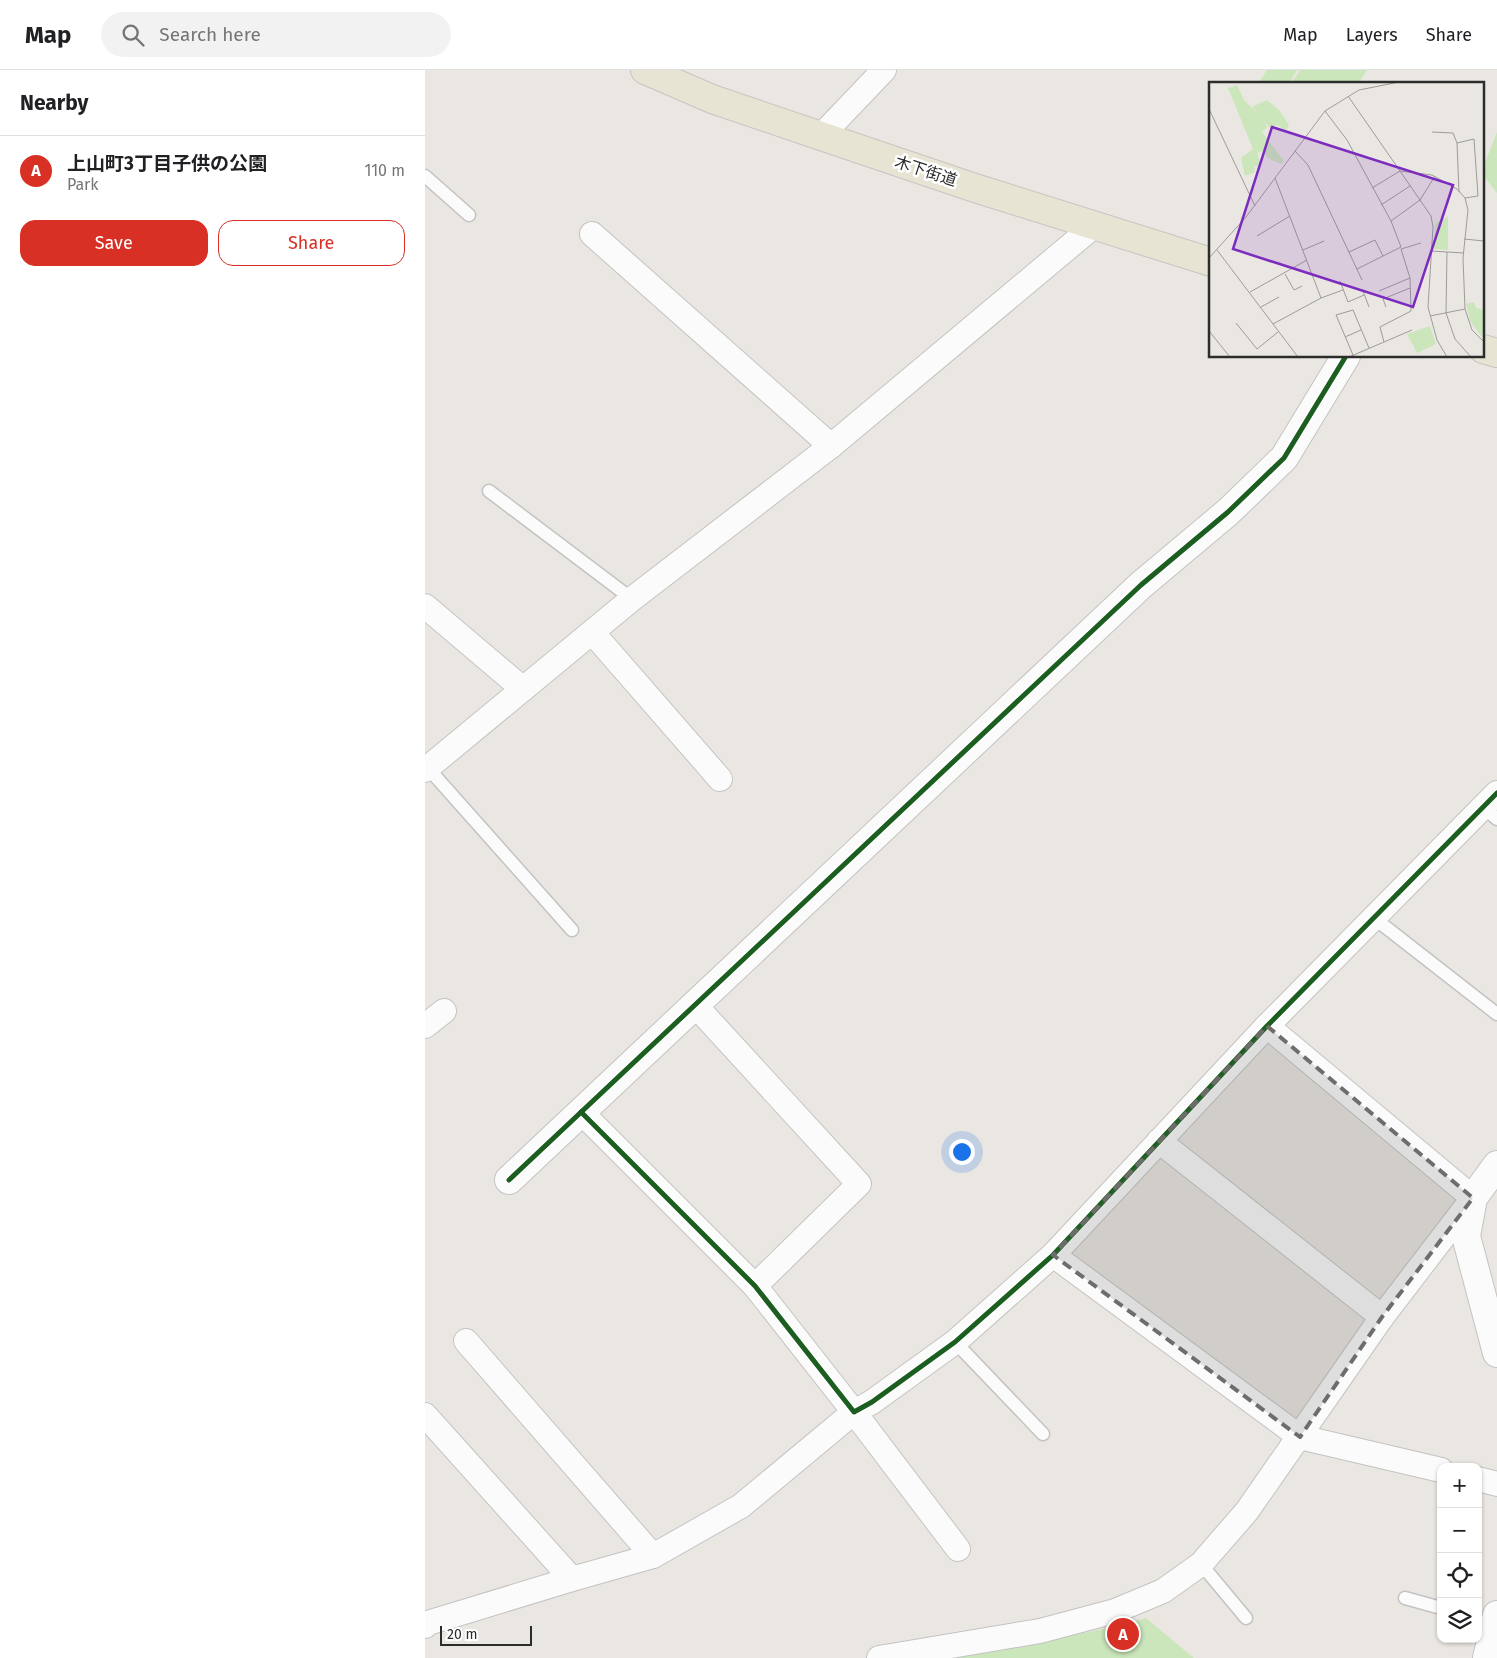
<!DOCTYPE html>
<meta charset="utf-8">
<style>
:root{--surface:#fff;--page:#f2f2f2;--text:#202124;--muted:#757577;--line:#e0e0e0;--accent:#d93025}
body{margin:0;font-family:"Fira Sans","Noto Sans JP",sans-serif;background:var(--page);color:var(--text)}
.controls{position:absolute;right:15px;bottom:15px;display:grid;overflow:hidden;border-radius:10px;box-shadow:0 1px 4px #0004}
.controls button{width:45px;height:45px;display:grid;place-items:center;padding:0;border:0;border-bottom:1px solid var(--line);background:var(--surface);color:var(--text);font:25px sans-serif}
.scale{position:absolute;left:15px;bottom:12px;width:92px;box-sizing:border-box;padding-left:5px;border:2px solid #2c2c2c;border-top:0;font-size:14px;line-height:18px;white-space:nowrap;color:#2c2c2c;-webkit-text-stroke:4px #fff;paint-order:stroke}
.you{position:absolute;left:536px;top:1081px;width:18px;height:18px;margin:-12px;border:4px solid #fff;border-radius:50%;background:#1a73e8;box-shadow:0 0 0 8px #1a73e833}
.badge{display:grid;place-items:center;width:32px;height:32px;border-radius:50%;background:var(--accent);color:#fff;font-size:16px;font-weight:700}
.pin{position:absolute;translate:-50% -50%;border:2px solid #fff;box-shadow:0 1px 5px #0006}
.list{margin:0;padding:0;list-style:none}
h2{display:flex;justify-content:space-between;align-items:center;height:65px;margin:0;padding:0 20px;font-size:21px}
h2 small{font-size:16px;font-weight:400;color:var(--muted)}
.list li{display:grid;grid-template-columns:32px 1fr auto;gap:15px;align-items:center;box-sizing:border-box;height:70px;padding:0 20px;border-top:1px solid var(--line)}
.list b{display:block;font-size:19px;white-space:nowrap}
.list p{margin:0;font-size:16px;white-space:nowrap;color:var(--muted)}
.list em{font-size:16px;font-style:normal;color:var(--muted)}
.actions{display:flex;gap:10px;padding:15px 20px}
.actions a{flex:1;padding:11px 0;border:1px solid var(--accent);border-radius:15px;text-align:center;font-size:18px;color:var(--accent)}
.actions .main{background:var(--accent);color:#fff}
.icon{flex:none;width:28px;height:28px;fill:none;stroke:currentColor;stroke-width:2;stroke-linecap:round;stroke-linejoin:round}
.map{position:relative;flex:none;width:1072px;height:1588px;overflow:hidden}
header{display:flex;align-items:center;gap:30px;box-sizing:border-box;height:70px;padding:0 25px;background:var(--surface);border-bottom:1px solid var(--line)}
header strong{font-size:24px}
nav{display:flex;gap:28px;margin-inline-start:auto;font-size:18px}
.search{width:350px;height:45px;background:var(--page);display:flex;align-items:center;gap:12px;box-sizing:border-box;padding:0 18px;border-radius:28px;color:var(--muted);font-size:19px}
main{display:flex}
aside{flex:1;background:var(--surface)}
.map>svg:first-child{display:block}
</style>
<header>
<strong>Map</strong>
<div class="search"><svg class="icon" aria-label="search" viewBox="0 0 24 24"><circle cx="10" cy="10" r="6"/><path d="M15 15l6 6"/></svg>Search here</div>
<nav><a>Map</a><a>Layers</a><a>Share</a></nav>
</header>
<main>
<aside>
<h2>Nearby<small></small></h2>
<ul class="list">
<li><span class="badge">A</span><div><b>上山町3丁目子供の公園</b><p>Park</p></div><em>110 m</em></li>
</ul>
<div class="actions"><a class="main">Save</a><a>Share</a></div>
</aside>
<div class="map">
<svg width="1072" height="1588" viewBox="0 0 1072 1588">
<rect width="100%" height="100%" fill="#eae7e2"/>
<g fill="#cbe6ba">
<path d="M842,0H872L864,14H833Z"/>
<path d="M875,0H942L933,14H866Z"/>
<path d="M1072,62V123L1058,105V98Z"/>
<path d="M721,1548L769,1588H531L534,1584C597,1575 660,1565 721,1548Z"/>
</g>
<g fill="none" stroke-linecap="round" stroke-linejoin="round">
<g stroke="#c4c3c3" stroke-width="15">
<g id="lane">
<path d="M0,106L44,145"/>
<path d="M64,421L207,529"/>
<path d="M3,698L147,860"/>
<path d="M1058,737L1072,749"/>
<path d="M949,848L1072,944"/>
<path d="M530,1272L618,1364"/>
<path d="M776,1494L821,1548"/>
<path d="M980,1528L1016,1538"/>
</g>
</g>
<g stroke="#c4c3c3" stroke-width="26">
<g id="street">
<path d="M396,66L459,0"/>
<path d="M167,164L406,376"/>
<path d="M0,536L98,619"/>
<path d="M167,562L295,709"/>
<path d="M0,700L207,529L406,376L670,155"/>
<path d="M270,935L434,1114L330,1216"/>
<path d="M0,956L19,941"/>
<path d="M156,1042L330,1216L429,1342L447,1332L530,1272L628,1185L842,956L1072,723"/>
<path d="M734,1071L957,1247"/>
<path d="M628,1185L875,1367L1016,1400"/>
<path d="M41,1271L228,1486"/>
<path d="M0,1345L147,1509"/>
<path d="M1053,1409L1072,1414"/>
<path d="M0,1556L3,1553L147,1509L228,1486L316,1436L429,1342L533,1479"/>
<path d="M454,1588L615,1561L690,1541L738,1521L776,1494L822,1441L957,1247L1048,1128L842,956"/>
</g>
</g>
<g stroke="#c4c3c3" stroke-width="30">
<g id="secondary">
<path d="M1072,1095L1048,1128L1041,1166L1072,1283"/>
<path d="M84,1110L716,515L803,442L859,388L921,286"/>
<path d="M1062,1588L1072,1545"/>
</g>
</g>
<g stroke="#c6c4c2" stroke-width="30">
<g id="primary">
<path d="M220,0L287,29L396,66L550,118L786,192"/>
<path d="M1058,279L1072,283"/>
</g>
</g>
<use href="#lane" stroke="#fcfbfb" stroke-width="12"/>
<use href="#street" stroke="#fcfbfb" stroke-width="24"/>
<use href="#secondary" stroke="#fcfbfb" stroke-width="28"/>
<use href="#primary" stroke="#e7e4d4" stroke-width="28"/>
<g stroke="#fff" stroke-width="8">
<g id="cycleway">
<path d="M156,1042L330,1216L429,1342L447,1332L530,1272L628,1185L842,956L1072,723"/>
<path d="M84,1110L716,515L803,442L859,388L921,286"/>
</g>
</g>
<use href="#cycleway" stroke="#1b5e20" stroke-width="5"/>
</g>
<path fill="#6e6d6c" fill-opacity="0.2" stroke="#6e6d6c" stroke-width="4" stroke-dasharray="10 6" stroke-linejoin="round" d="M842,956L1048,1128L957,1247L875,1367L628,1185Z"/>
<g text-anchor="middle" dominant-baseline="central" stroke-width="5" stroke-linejoin="round" paint-order="stroke">
<g font-size="16" fill="#2c2c2c" stroke="#fff">
<text transform="translate(501 101) rotate(18)">木下街道</text>
</g>
</g>
<g transform="translate(784 12)">
<rect width="275" height="275" fill="#eae7e2"/>
<path d="M28,3L35,18L54,37L58,45L53,50L75,79L72,82L59,76L53,69L48,71L52,83L45,85L46,90L36,94L32,76L44,67L19,6ZM58,18L70,28L80,43L77,49L68,43L61,46L43,25ZM239,134V168L225,167L226,142ZM265,220L267,226L275,228V258L261,239L257,222ZM221,244L227,262L208,271L198,252Z" fill="#cbe6ba"/>
<path fill="none" stroke="#9e9c99" stroke-width="1" d="M139,14L191,89L223,93L248,107L256,116L259,128L254,176L256,227L263,248L275,260M0,27L46,124M116,29L138,58L182,139L192,165L148,187M223,50L244,51L248,61M86,69L99,83L153,198M163,106L191,89L222,134L224,145L219,225L228,258L238,275M250,110L248,61L265,57L269,114L256,116M172,123L201,104M182,139L211,118L226,94M48,154L81,134M255,157L275,159M8,168L89,275M94,168L115,159M222,169L255,171M140,170L166,158L174,174M238,170L237,231L246,257L262,275M0,176L37,135L116,29L150,8L190,0M76,192L85,208L93,204M131,199L139,220L155,213M154,209L160,225M170,209L201,196M41,210L98,178M112,216L134,208M52,225L70,215M177,225L174,217L201,206M221,234L256,227M27,241L48,267L69,250M64,242L112,216L66,96M0,249L21,275M136,255L152,248M175,260L171,245L202,229L201,196L192,167L212,161M144,273L127,233L144,228L160,266M140,275L203,248"/>
<path fill="#7b2cbf" fill-opacity="0.15" stroke="#7b2cbf" stroke-width="2.5" d="M63,45L244,103L204,225L24,167Z"/>
<rect width="275" height="275" fill="none" stroke="#2c2c2c" stroke-width="2.5"/>
</g>
</svg>
<div class="controls">
<button>+</button>
<button>−</button>
<button><svg class="icon" aria-label="locate" viewBox="0 0 24 24"><circle cx="12" cy="12" r="6"/><path d="M12 2v4M12 18v4M2 12h4M18 12h4"/></svg></button>
<button><svg class="icon" aria-label="layers" viewBox="0 0 24 24"><path d="M12 4l9 5-9 5-9-5zM3 14l9 5 9-5"/></svg></button>
</div>
<div class="scale">20 m</div>
<div class="you"></div>
<div class="pin badge" style="left:698px;top:1564px">A</div>
</div>
</main>
